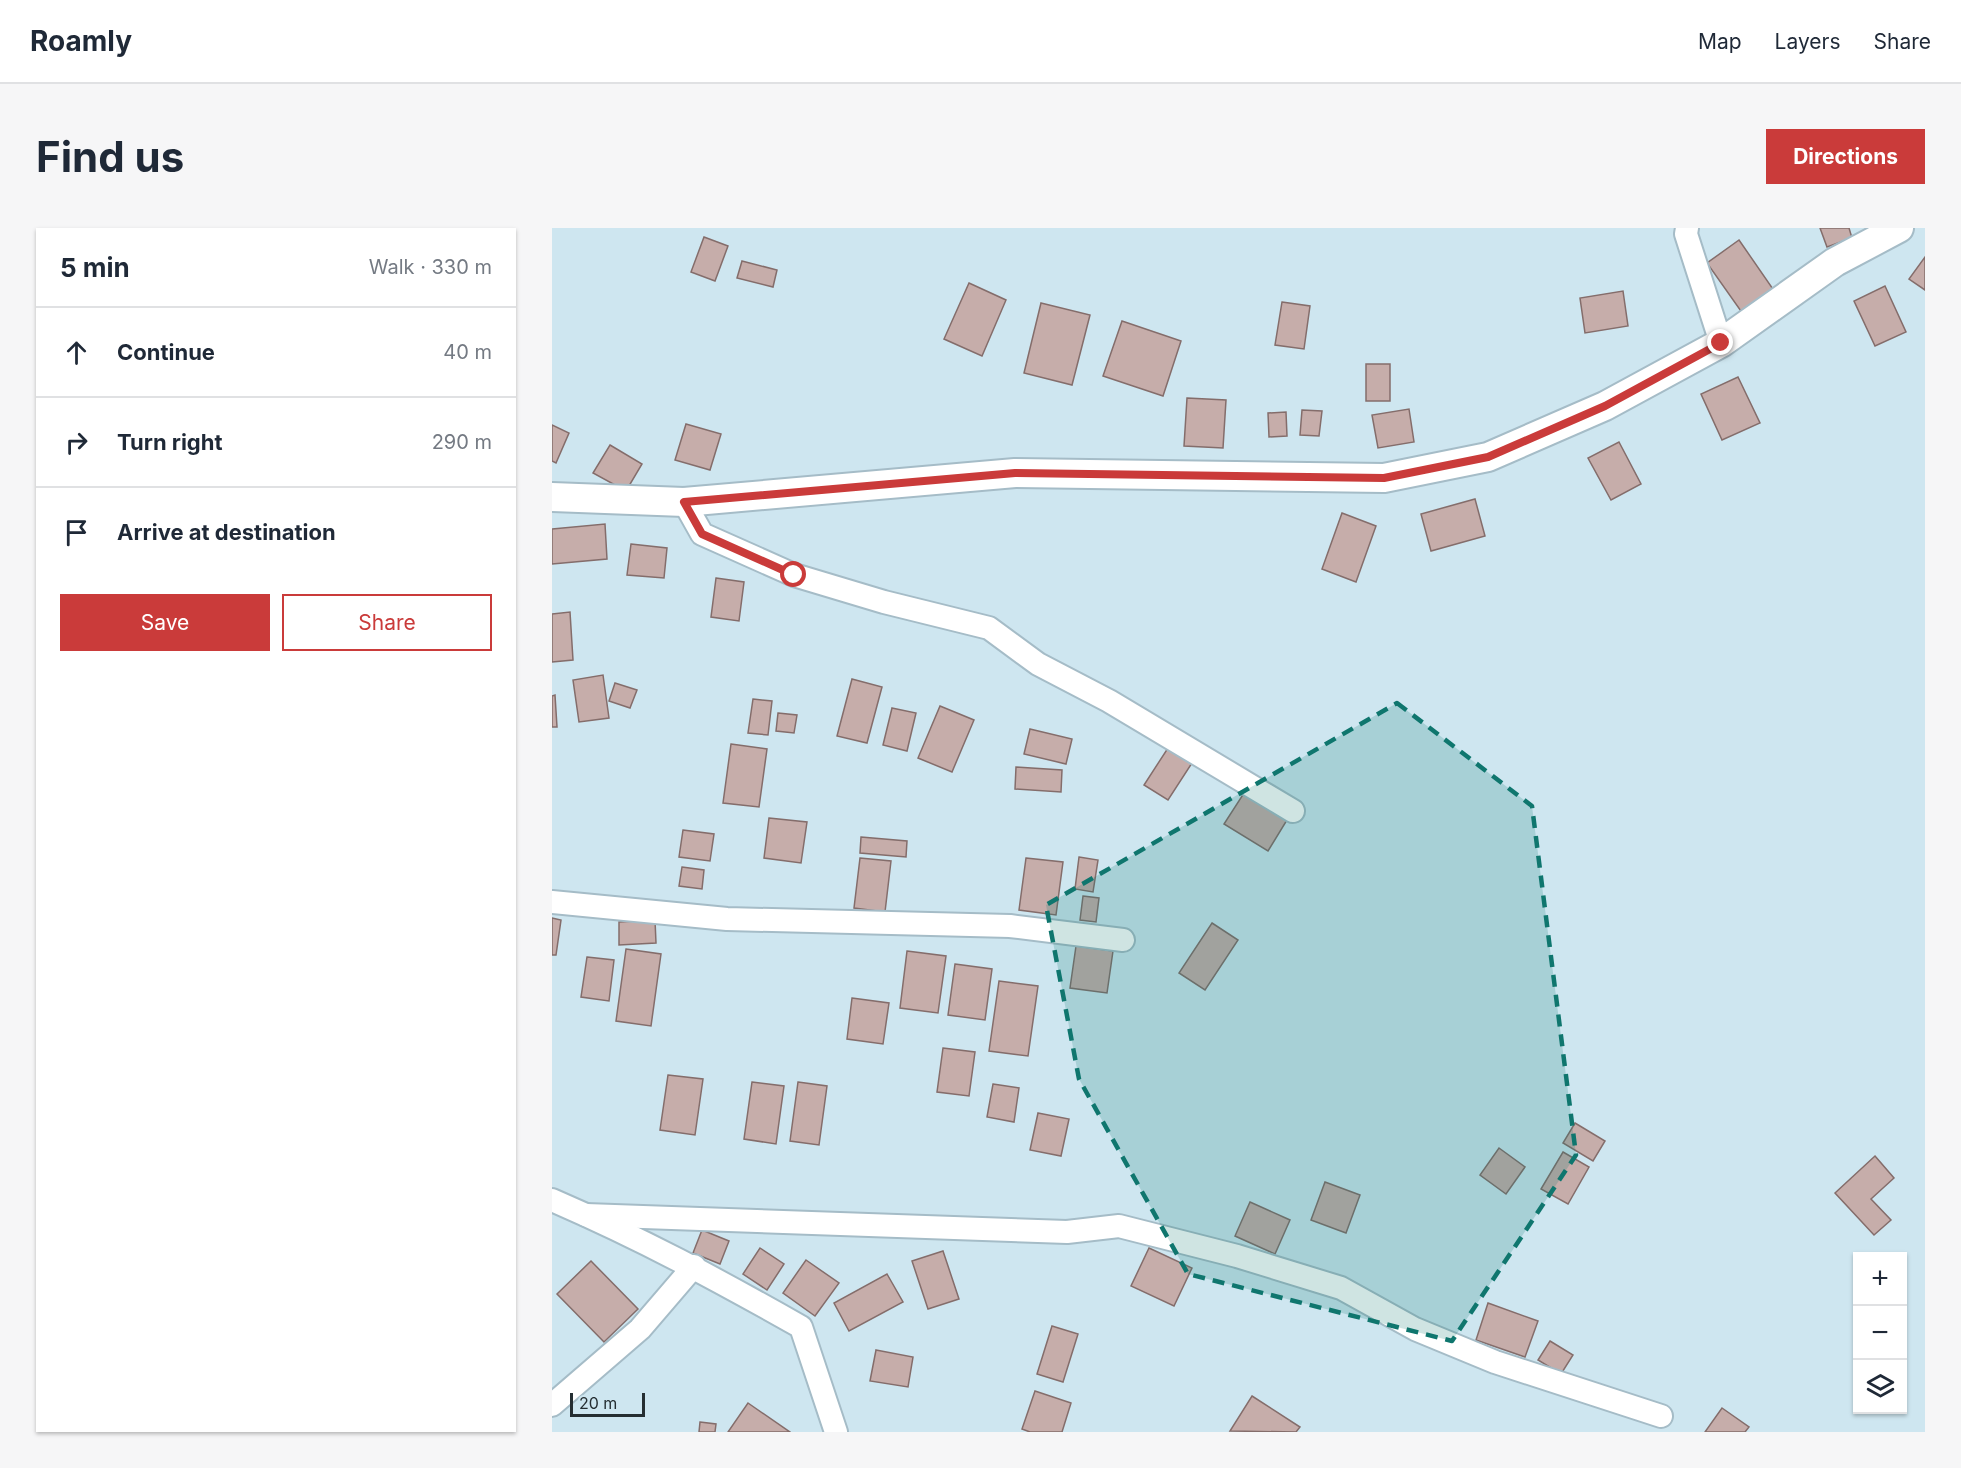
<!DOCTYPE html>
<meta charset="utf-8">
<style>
:root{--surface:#fff;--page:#f6f6f7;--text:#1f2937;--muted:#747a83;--line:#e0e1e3;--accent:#ca3b3a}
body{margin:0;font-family:Inter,sans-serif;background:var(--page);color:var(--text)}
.controls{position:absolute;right:18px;bottom:18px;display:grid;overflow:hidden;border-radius:0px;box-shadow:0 2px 4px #0004}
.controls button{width:54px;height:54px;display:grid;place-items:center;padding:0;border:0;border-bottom:2px solid var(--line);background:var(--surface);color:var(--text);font:30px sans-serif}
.scale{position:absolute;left:18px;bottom:15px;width:75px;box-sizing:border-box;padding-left:6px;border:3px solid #252e32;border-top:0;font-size:16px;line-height:21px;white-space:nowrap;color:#252e32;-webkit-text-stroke:4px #cee6f0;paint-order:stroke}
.stop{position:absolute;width:18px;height:18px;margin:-14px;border:4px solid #ca3b3a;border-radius:50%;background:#fff}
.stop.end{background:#ca3b3a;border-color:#fff;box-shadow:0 2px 6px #0008}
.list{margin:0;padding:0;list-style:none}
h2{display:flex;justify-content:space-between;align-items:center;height:78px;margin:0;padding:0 24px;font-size:26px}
h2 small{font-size:20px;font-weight:400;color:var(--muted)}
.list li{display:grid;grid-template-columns:39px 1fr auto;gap:18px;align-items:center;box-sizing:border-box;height:90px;padding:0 24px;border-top:2px solid var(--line)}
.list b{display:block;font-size:22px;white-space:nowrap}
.list em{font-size:20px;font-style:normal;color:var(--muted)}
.actions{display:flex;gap:12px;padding:18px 24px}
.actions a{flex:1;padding:14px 0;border:2px solid var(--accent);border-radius:0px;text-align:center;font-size:21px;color:var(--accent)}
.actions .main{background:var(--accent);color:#fff}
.icon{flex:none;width:33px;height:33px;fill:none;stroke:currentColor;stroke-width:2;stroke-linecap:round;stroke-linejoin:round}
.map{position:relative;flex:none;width:1373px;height:1204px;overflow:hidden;border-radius:0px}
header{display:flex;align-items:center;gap:36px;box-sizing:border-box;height:84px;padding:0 30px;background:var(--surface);border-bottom:2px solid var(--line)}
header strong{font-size:28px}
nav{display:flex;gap:33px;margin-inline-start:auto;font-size:21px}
.intro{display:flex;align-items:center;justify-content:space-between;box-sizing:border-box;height:144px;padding:0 36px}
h1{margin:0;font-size:42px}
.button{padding:15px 27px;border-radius:0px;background:var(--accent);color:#fff;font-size:21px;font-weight:700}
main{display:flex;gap:36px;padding:0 36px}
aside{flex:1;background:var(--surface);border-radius:0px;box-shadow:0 2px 4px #0004}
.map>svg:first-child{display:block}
</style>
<header>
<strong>Roamly</strong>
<nav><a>Map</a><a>Layers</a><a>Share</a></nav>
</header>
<div class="intro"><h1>Find us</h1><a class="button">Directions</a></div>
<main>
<aside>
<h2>5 min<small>Walk · 330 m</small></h2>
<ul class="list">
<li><svg class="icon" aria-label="ahead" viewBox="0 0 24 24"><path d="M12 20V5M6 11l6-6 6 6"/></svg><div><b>Continue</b></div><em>40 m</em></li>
<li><svg class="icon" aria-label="right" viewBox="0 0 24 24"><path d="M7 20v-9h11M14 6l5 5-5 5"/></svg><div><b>Turn right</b></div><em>290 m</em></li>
<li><svg class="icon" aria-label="arrive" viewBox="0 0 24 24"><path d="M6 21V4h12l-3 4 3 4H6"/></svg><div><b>Arrive at destination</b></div></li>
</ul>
<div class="actions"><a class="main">Save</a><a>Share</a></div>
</aside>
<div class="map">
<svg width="1373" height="1204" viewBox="0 0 1373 1204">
<rect width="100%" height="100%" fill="#cee6f0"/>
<g fill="#c6adaa" stroke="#846d6b" stroke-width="1.5">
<path d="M1268,0H1297L1300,10L1275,19Z"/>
<path d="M152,9L176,18L163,53L139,44Z"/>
<path d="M1187,12L1223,64L1191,86L1155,35Z"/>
<path d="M1373,29V62L1357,51Z"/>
<path d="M190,33L225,42L221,59L185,50Z"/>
<path d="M417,55L454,72L430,128L392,111Z"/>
<path d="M1333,58L1354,104L1323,118L1302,73Z"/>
<path d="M1071,63L1076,98L1033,105L1028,70Z"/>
<path d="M730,74L758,78L752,121L723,117Z"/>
<path d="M489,75L538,87L520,157L472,145Z"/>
<path d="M570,93L629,113L611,168L551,148Z"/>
<rect x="814" y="136" width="24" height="37"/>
<path d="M1186,149L1208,195L1170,212L1149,166Z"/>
<path d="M635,170L674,172L671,220L632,218Z"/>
<path d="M857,181L862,214L826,220L820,187Z"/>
<path d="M750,182L770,183L767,208L748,207Z"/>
<path d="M734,184L735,208L717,209L716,185Z"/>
<path d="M134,196L169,206L158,242L123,232Z"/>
<path d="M0,197L17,205L4,235L0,233Z"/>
<path d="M1067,214L1089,256L1059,272L1036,230Z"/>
<path d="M58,217L90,236L74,263L41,245Z"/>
<path d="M923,271L933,308L879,323L869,286Z"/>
<path d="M790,285L824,298L804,354L770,341Z"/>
<path d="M53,296L55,331L0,336V301Z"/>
<path d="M79,316L115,320L112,350L75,347Z"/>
<path d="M164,350L192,354L187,393L159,389Z"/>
<path d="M18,384L21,432L0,434V386Z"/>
<path d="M51,447L57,490L27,494L21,452Z"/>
<path d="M300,451L330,459L315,515L285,508Z"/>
<path d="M63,455L85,462L78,480L57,473Z"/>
<path d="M3,467L5,499H0V468Z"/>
<path d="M201,471L220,473L216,507L196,505Z"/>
<path d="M388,478L422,492L400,544L366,530Z"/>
<path d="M340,480L364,485L355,523L331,517Z"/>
<path d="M226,485L245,487L242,505L224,503Z"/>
<path d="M478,501L520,511L514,536L472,526Z"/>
<path d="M179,516L215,521L207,579L171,575Z"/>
<path d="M616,520L640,535L616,572L592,557Z"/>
<path d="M464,539L510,542L509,564L463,561Z"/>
<path d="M692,565L735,592L716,623L672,596Z"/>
<path d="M217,590L255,594L249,635L212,630Z"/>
<path d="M131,602L162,606L158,633L127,629Z"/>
<path d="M309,609L355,613L354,629L308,625Z"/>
<path d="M527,629L546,632L541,664L523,661Z"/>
<path d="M308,630L339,633L333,684L302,680Z"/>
<path d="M474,630L511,634L504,687L467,682Z"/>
<path d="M130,639L152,642L150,661L127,658Z"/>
<path d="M531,668L547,670L544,694L528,692Z"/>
<path d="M0,690L9,692L4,727H0Z"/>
<path d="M103,692L104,715L67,717V694Z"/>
<path d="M660,695L686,712L653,762L627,745Z"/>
<path d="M524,718L561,723L555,765L518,760Z"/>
<path d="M74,721L109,726L99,798L64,793Z"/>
<path d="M355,723L394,728L386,785L348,780Z"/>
<path d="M35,729L62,732L57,773L29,769Z"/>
<path d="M403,736L440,741L433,792L396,787Z"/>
<path d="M447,753L486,758L476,828L437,823Z"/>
<path d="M300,770L337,775L331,816L295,811Z"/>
<path d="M391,820L423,824L417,868L385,864Z"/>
<path d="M116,847L151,851L143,907L108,902Z"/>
<path d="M200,854L232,858L224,916L192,911Z"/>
<path d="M246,854L275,858L267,917L238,913Z"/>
<path d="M441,856L467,860L462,894L435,889Z"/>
<path d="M486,885L517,891L509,928L478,922Z"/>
<path d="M1023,895L1053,913L1041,933L1011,915Z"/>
<path d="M947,920L973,939L954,966L928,947Z"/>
<path d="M1011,924L1037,939L1016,976L989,961Z"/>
<path d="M1323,928L1342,950L1319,971L1339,992L1322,1007L1283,965Z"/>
<path d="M773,954L808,967L794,1005L759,992Z"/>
<path d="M698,974L738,992L723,1026L683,1008Z"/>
<path d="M150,1002L177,1013L168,1036L141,1025Z"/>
<path d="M208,1020L232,1036L215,1062L191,1046Z"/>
<path d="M597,1020L640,1040L622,1078L579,1058Z"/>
<path d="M391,1023L407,1071L376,1081L360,1033Z"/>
<path d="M254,1032L287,1055L263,1088L231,1065Z"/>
<path d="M39,1033L86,1081L52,1114L5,1066Z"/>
<path d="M335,1046L351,1074L297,1103L282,1075Z"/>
<path d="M936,1075L986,1093L973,1129L924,1112Z"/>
<path d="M500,1098L526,1106L511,1154L485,1146Z"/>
<path d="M998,1113L1021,1127L1009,1146L986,1132Z"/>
<path d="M324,1122L361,1129L356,1159L318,1153Z"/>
<path d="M483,1163L519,1175L510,1204H478L470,1201Z"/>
<path d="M700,1168L748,1199L744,1204L678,1203Z"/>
<path d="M196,1175L238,1204H176Z"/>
<path d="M1170,1180L1197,1199L1193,1204H1153Z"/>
<path d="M148,1194L164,1196L163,1204H147Z"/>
</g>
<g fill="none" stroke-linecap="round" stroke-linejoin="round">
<g stroke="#a5bcc7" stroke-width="26">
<g id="minor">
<path d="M1135,0L1134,6L1169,115"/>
<path d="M132,274L150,306L242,347L332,374L437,400L486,436L557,473L741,583"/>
<path d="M0,674L175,691L458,698L571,712"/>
<path d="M0,972C88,1010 166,1052 249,1099L284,1204"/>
<path d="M34,987L515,1004L567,998L685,1028L789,1060L863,1101L943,1134L1109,1188"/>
<path d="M0,1177L88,1101L142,1038"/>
</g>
</g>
<g stroke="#a5bcc7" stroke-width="32">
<path id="tertiary" d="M0,269L132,274L463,245L832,250L936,229L1053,178L1169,115L1283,34L1347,0"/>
</g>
<use href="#minor" stroke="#fff" stroke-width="22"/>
<use href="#tertiary" stroke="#fff" stroke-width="28"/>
</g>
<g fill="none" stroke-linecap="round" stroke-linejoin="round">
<path stroke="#ca3b3a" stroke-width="8" d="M242,347L150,306L132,274L463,245L832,250L936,229L1053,178L1169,115"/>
</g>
<path fill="#0f766e" fill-opacity="0.2" stroke="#0f766e" stroke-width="4.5" stroke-dasharray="12 8" stroke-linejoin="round" d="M845,475L980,578L1024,927L900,1113L636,1046L527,851L494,677Z"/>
</svg>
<div class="controls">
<button>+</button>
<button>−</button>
<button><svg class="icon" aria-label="layers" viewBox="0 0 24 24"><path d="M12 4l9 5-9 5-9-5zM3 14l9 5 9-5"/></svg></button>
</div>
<div class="scale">20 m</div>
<div class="stop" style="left:242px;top:347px"></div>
<div class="stop end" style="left:1169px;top:115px"></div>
</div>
</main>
